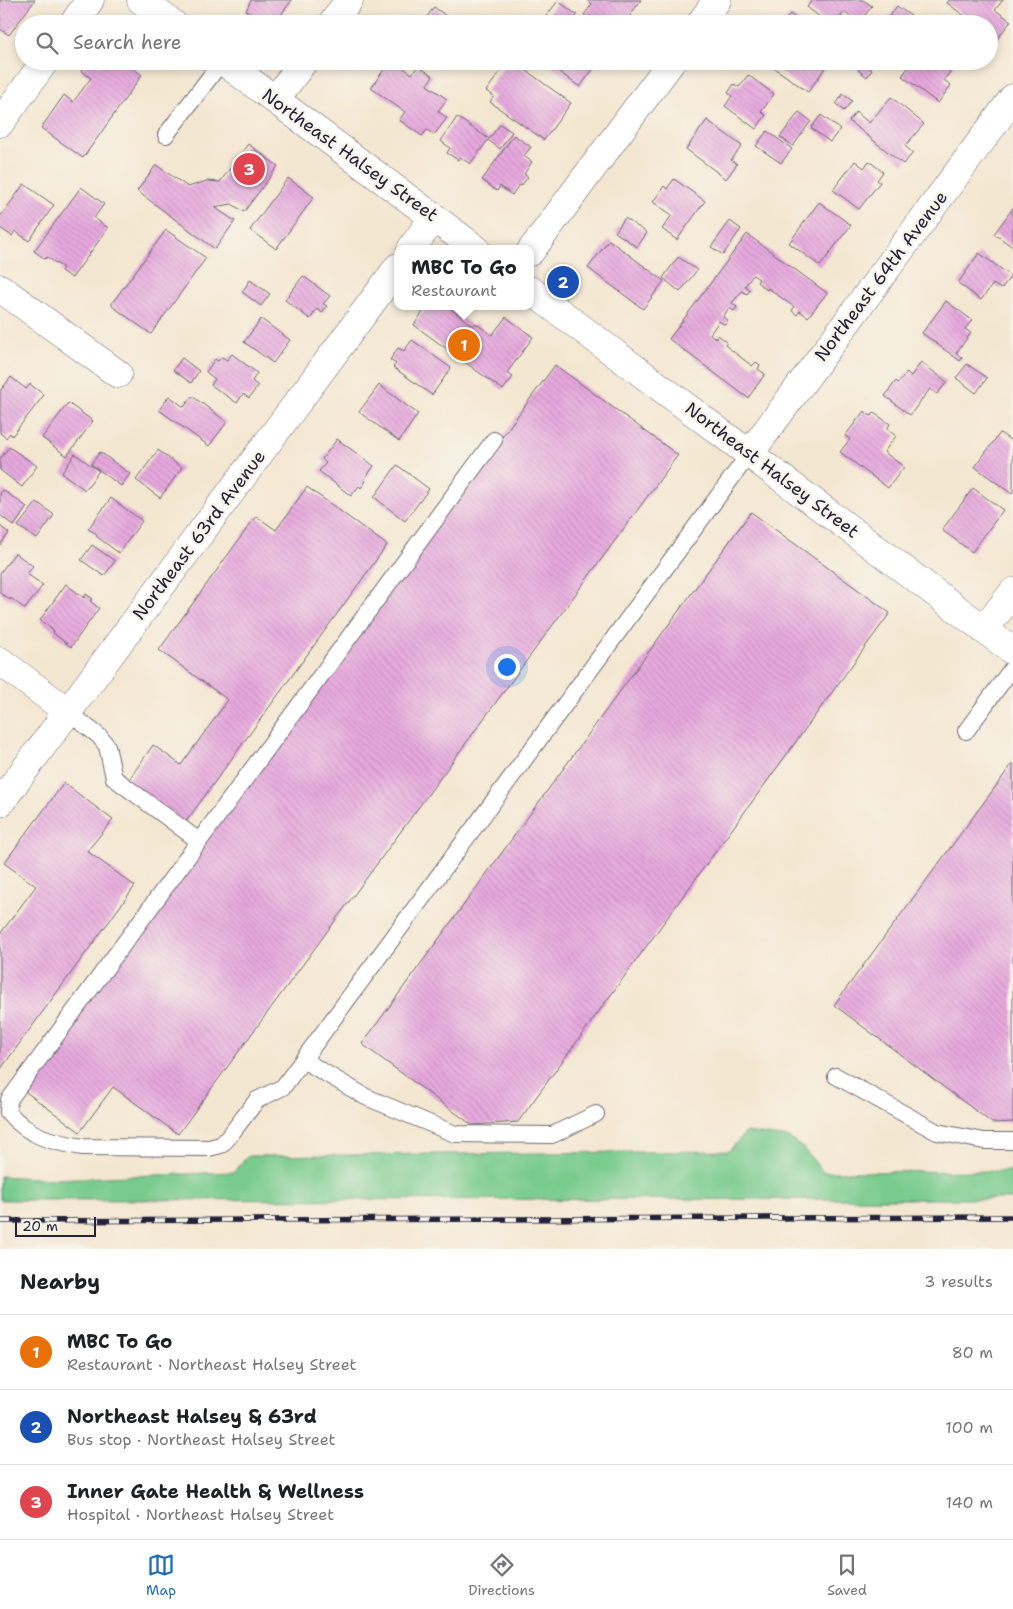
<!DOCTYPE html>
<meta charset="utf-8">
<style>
:root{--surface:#fff;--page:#f6f6f6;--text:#202124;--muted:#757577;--line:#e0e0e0;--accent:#1f6fb2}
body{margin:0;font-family:"Shantell Sans",sans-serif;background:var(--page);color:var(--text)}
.scale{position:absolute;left:15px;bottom:12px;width:81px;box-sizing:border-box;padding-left:5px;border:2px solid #22223b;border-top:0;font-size:14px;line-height:18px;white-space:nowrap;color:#22223b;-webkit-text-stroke:4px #f7f3e8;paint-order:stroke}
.you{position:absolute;left:506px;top:666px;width:18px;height:18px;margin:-12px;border:4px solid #fff;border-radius:50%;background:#1a73e8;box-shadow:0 0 0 8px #1a73e833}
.badge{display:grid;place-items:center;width:32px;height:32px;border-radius:50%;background:var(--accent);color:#fff;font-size:16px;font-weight:700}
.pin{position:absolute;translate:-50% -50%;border:2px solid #fff;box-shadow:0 1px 5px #0006}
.popup{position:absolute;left:394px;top:245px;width:140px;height:65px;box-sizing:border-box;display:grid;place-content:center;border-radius:10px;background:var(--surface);filter:drop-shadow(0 1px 4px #0005);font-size:16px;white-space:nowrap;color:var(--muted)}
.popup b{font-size:19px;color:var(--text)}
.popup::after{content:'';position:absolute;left:50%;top:100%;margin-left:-10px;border:10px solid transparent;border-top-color:var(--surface)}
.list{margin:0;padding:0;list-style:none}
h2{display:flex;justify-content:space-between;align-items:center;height:65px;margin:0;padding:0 20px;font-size:21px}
h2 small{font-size:16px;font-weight:400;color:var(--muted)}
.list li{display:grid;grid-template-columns:32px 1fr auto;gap:15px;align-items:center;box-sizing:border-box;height:75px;padding:0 20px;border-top:1px solid var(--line)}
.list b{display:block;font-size:19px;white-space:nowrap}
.list p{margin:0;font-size:16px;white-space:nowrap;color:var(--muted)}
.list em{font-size:16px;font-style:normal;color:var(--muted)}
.icon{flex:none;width:28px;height:28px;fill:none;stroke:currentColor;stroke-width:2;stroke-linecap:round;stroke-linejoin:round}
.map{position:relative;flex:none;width:1013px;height:1249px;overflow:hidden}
.search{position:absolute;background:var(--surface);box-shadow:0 2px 8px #0003;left:15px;right:15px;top:15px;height:55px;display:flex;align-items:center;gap:12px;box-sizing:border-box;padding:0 18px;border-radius:28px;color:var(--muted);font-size:19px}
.sheet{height:290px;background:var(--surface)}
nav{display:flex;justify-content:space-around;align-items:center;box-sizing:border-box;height:70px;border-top:1px solid var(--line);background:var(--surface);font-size:14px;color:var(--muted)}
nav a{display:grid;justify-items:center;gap:2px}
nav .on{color:var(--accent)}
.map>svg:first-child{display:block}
</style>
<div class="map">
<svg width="1013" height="1249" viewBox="0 0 1013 1249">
<defs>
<pattern id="building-back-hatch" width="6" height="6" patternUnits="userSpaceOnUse" patternTransform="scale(1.25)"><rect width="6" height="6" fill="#e7a9de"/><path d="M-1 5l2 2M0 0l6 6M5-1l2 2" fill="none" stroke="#c691bf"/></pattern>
</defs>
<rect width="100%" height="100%" fill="#f7f3e8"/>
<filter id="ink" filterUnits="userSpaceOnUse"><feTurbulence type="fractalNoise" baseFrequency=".02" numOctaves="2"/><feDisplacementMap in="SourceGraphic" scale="10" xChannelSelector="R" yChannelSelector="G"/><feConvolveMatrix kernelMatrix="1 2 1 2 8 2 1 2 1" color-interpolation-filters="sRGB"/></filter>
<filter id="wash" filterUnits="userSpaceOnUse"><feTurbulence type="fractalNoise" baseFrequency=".0096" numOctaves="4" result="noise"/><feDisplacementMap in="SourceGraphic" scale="20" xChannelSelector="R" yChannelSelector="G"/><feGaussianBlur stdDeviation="1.12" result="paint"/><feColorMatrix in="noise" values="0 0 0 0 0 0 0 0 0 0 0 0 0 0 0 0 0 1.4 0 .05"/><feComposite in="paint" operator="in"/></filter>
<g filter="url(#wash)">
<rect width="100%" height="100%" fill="#f4e7d1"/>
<path fill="#78cb8d" stroke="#4d7664" d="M746,1132L789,1138L804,1149L823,1172L1013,1171V1199L0,1200V1176L53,1179L233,1172L248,1156L729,1151Z"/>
<g id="blocks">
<g fill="url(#building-back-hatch)">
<path d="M0,0H35L9,35L0,29Z"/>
<path d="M251,0H292L274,24H264L246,11Z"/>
<path d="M587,0H641L624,24H596L584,15L592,4Z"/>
<path d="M812,0H863L872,6L859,23L844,12L836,24H829L807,7Z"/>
<path d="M949,0H1003L995,10L1011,21L989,50V24H975L947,3Z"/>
<path d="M558,1L577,15L571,24H556L546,16Z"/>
<path d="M897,6L922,24H884Z"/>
<path d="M434,7L457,24H412L417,17L424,21Z"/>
<path d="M790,14L803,24H783Z"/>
<path d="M88,61H94L100,66L103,61H123L142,75L83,158L41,128L64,95L73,102L91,78L81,71Z"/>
<path d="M390,61H394L412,74L418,66L433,76L427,85L447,99L438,111L447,118L434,135L427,130L422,136L399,120L405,112L371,88Z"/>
<path d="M550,61H599L580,87L551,66L554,64Z"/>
<path d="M777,61H830L808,92L773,67Z"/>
<path d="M899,61H950L955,65L944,80L951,85L938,103L902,76L908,68Z"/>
<path d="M863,63L872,70L867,77L858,70Z"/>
<path d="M506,64L514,69L517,64L571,103L544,140L490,102L494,96L486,91Z"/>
<path d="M748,75L774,94L761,112L766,115L756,129L725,106L732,96L728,93L734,84L739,87Z"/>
<path d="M843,94L852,101L844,111L836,104Z"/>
<path d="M891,97L924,124L905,146L913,153L903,164L849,121L856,112L869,123Z"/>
<path d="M799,112L811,121L793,146L780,137Z"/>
<path d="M821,115L840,129L830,142L811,128Z"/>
<path d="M457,117L489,139L500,124L512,132L500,149L488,140L470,164L460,157L458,160L447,153L450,148L441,141Z"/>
<path d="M707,120L742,146L731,160L737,164L726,179L686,149Z"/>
<path d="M767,131L792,149L781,163L756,146Z"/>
<path d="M514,135L531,147L524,156L532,162L524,174L528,177L521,186L519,185L512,195L500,186L497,191L482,180Z"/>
<path d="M248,144L278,166L244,212L232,204L214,207L235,221L215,249L137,191L156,165L188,187L207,181L220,182Z"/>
<path d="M855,161L864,168L869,161L883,172L877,180L880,182L859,209L833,190Z"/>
<path d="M288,178L314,197L276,249L250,230Z"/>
<path d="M674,179L705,201L677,240L662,229L672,215L653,202L664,186L667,189Z"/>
<path d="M24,184L54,205L29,241L15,231L12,236L0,228V217Z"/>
<path d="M81,187L104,204L94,218L108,228L72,278L61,271L63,268L47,257L45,259L34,251Z"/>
<path d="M819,202L851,225L820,266L789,243Z"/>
<path d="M1013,208V247L994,234Z"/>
<path d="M625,218L647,233L637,247L615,232Z"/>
<path d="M730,221L741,229L723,255L711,247Z"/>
<path d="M166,230L206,258L151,334L112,306V303Z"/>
<path d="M747,234L827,293L808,317L800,311L797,315L792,311L794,307L768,288L767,290L757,282L759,279L753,275L745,286L750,290L747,294L742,291L732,303L737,307L734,311L729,308L723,317L728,320L725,325L719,321L710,334L716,339L718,335L727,342L725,345L752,366L756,362L760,365L758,369L765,374L748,398L669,339Z"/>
<path d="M609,240L664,281L643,309L588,268Z"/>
<path d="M979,253L1011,276L1001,289L993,284L981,300L958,283Z"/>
<path d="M678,257L697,270L680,292L663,278Z"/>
<path d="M303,276L330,296L323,304L327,306L322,313L317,309L310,319L285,300Z"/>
<path d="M250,280L270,294L261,306L242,292Z"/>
<path d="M946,301L972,320L965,329L971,333L956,353L962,358L960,361L922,333Z"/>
<path d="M427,306H447L473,326L475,323L492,335L506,317L533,337L507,373L513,377L503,390L414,325Z"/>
<path d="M261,319L290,340L273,363L244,342Z"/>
<path d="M412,340L451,368L432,395L393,367L396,364L390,360L398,348L404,351Z"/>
<path d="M232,354L257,373L252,381L258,386L249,398L243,394L237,403L211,385L215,379L206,372L215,359L218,361L222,357L227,360Z"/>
<path d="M182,358L199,371L191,383L173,370Z"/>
<path d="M921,362L947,382L937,394L930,389L910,415L885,396L896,381L898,383L907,372L911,376Z"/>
<path d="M967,364L987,378L976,393L956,378Z"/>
<path d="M555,365L678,455L178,1134L113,1087L80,1132L22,1089Z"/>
<path d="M11,377L26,389L30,384L44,395L12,436L10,433L6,438L0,433V391Z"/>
<path d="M379,385L418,414L399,441L359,412Z"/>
<path d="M169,396L184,407L192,396L227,422L209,446L159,410Z"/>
<path d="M68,403L93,421L67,456L42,438Z"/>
<path d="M864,411L871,416L874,413L890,424L887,429L896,436L884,452L904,467L888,488L840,452L850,439L845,436Z"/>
<path d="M1000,433L1013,442V492L1012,494L975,467Z"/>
<path d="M337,439L374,466L364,480L366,481L361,488L359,486L351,496L319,471L326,463L322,459Z"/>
<path d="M9,447L37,466L22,487L0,470V459Z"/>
<path d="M158,450L182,468L160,498L136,480Z"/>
<path d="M100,452L130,474L121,486L91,464Z"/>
<path d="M75,454L99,471L85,490L62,473Z"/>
<path d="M397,465L429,489L405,521L374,497Z"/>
<path d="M307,487L387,545L185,823L128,781L153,745L181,765L228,700L159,650L256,516L276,530Z"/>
<path d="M973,488L1003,510L972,552L942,530Z"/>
<path d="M3,490L27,507L14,526L0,515V494Z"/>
<path d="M111,498L142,521L119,553L96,536L97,534L88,529Z"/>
<path d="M37,502L54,515L37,539L18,526Z"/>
<path d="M751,512L890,613L518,1122L472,1125L362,1044Z"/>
<path d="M0,526L9,533L0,545Z"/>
<path d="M92,545L115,561L104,576L81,560Z"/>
<path d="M15,553L33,566L27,574L43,585L25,609L11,598L10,600L0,593V573Z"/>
<path d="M66,584L84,598L86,594L93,599L90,601L99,608L71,647L53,633L54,631L40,620Z"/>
<path d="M1013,763V1122L992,1123L834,1005Z"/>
<path d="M64,783L113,820L87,851L135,886L0,1070V934L36,886L4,863Z"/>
</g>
</g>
</g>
<g filter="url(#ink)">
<use href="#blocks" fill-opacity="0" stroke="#6c6770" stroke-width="1"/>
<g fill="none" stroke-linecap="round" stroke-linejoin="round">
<g stroke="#6c6770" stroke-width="18">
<g id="service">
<path d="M166,135L222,61"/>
<path d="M494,440L17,1089L9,1100L8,1112C29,1137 52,1142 83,1147L209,1148L221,1145L227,1139L257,1100L283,1087L750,453"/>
<path d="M68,712L99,736L107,746L114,778L199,841"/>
<path d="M966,731L1013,667"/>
<path d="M303,1060L366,1097L455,1134L552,1135L596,1114"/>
<path d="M836,1076L937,1132L984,1141H1013"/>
</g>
</g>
<g stroke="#6c6770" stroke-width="29">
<g id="minor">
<path d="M73,24L90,0"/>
<path d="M332,24L349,0"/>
<path d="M700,24L717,0"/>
<path d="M275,100L304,61"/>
<path d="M0,123L45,61"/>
<path d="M411,249L434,217"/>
<path d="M530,252L672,61"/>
<path d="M0,288L118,374"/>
<path d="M750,453L1013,98"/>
<path d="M984,630L1013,592"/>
<path d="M0,661L68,712"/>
<path d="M0,803L398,267"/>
</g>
</g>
<g stroke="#6c6770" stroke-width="29">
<g id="secondary">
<path d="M141,0L173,24"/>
<path d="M223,61L476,249"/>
<path d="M530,290L1013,651"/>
</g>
</g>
<use href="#service" stroke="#fff" stroke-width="16"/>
<use href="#minor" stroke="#fff" stroke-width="28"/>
<use href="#secondary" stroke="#fff" stroke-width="28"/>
<g stroke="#22223b" stroke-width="5.5">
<path id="rail" d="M0,1221L1013,1217"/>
</g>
<use href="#rail" stroke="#f7f3e8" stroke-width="4" stroke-dasharray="11" stroke-linecap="butt"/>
</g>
</g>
<g text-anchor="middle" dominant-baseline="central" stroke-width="5" stroke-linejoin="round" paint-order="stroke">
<g font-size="18" fill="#22223b" stroke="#f7f3e8">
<text transform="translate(350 155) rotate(36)">Northeast Halsey Street</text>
<text transform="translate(881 276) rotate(-53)">Northeast 64th Avenue</text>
<text transform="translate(772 470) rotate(37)">Northeast Halsey Street</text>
<text transform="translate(199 535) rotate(-53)">Northeast 63rd Avenue</text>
</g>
</g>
</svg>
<div class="scale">20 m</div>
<div class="you"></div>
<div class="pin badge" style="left:464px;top:345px;background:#e8710a">1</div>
<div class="popup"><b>MBC To Go</b>Restaurant</div>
<div class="pin badge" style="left:563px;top:282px;background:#1a4fb4">2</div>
<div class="pin badge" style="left:249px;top:169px;background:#e0444e">3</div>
<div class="search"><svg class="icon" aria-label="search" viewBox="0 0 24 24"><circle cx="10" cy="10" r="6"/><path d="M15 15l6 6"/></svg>Search here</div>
</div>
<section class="sheet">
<h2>Nearby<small>3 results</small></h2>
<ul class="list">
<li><span class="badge" style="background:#e8710a">1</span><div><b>MBC To Go</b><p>Restaurant · Northeast Halsey Street</p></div><em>80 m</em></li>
<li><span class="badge" style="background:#1a4fb4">2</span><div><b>Northeast Halsey &amp; 63rd</b><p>Bus stop · Northeast Halsey Street</p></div><em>100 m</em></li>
<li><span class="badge" style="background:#e0444e">3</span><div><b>Inner Gate Health &amp; Wellness</b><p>Hospital · Northeast Halsey Street</p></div><em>140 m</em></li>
</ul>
</section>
<nav>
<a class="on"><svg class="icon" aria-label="map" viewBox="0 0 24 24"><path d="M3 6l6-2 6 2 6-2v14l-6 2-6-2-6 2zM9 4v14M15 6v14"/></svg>Map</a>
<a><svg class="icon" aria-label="directions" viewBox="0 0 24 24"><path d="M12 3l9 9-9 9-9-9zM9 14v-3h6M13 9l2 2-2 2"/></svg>Directions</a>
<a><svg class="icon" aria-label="saved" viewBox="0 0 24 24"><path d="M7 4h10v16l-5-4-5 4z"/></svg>Saved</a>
</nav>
